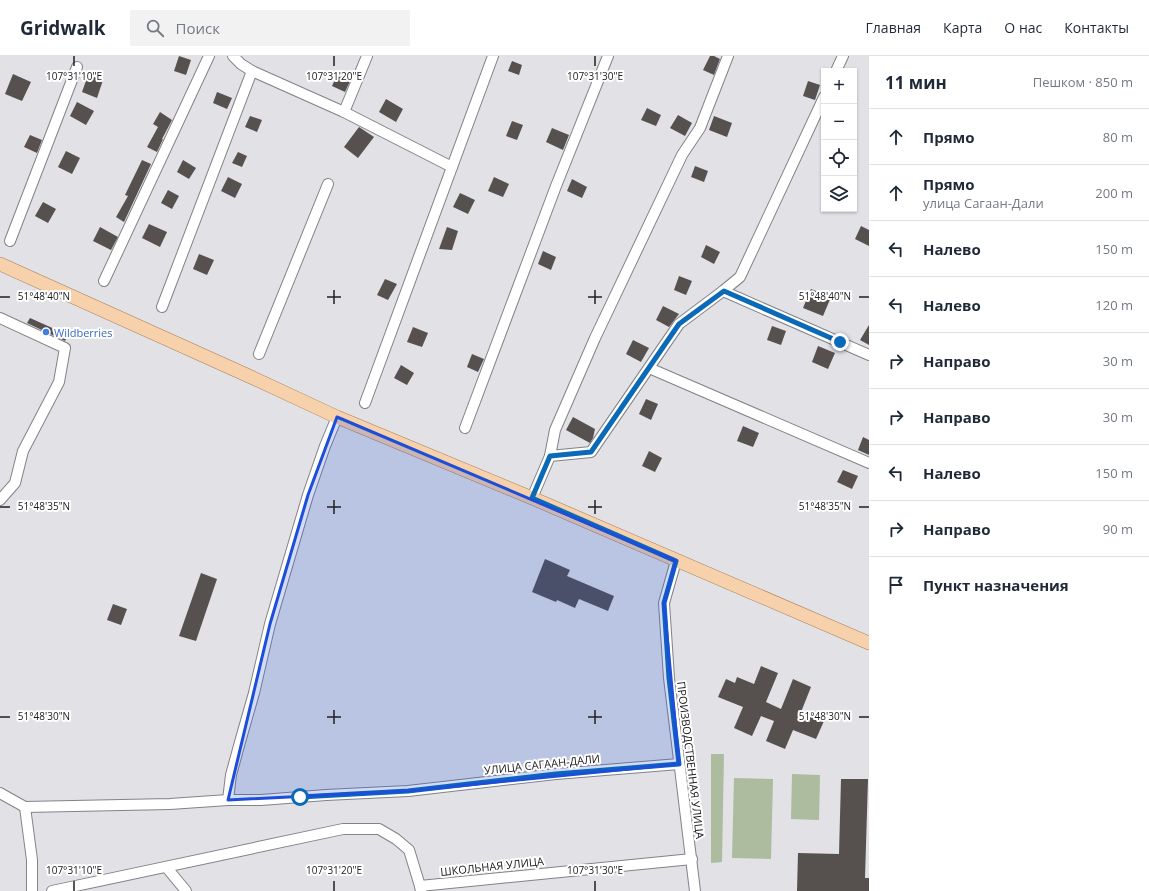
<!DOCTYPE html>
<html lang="ru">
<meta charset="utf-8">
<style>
:root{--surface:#fff;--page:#f2f2f3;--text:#1f2937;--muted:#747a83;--line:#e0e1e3}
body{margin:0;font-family:"Open Sans",sans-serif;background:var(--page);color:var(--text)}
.controls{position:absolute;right:12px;top:12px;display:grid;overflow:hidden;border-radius:0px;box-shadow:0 1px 3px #0004}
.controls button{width:36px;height:36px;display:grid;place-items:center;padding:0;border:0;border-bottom:1px solid var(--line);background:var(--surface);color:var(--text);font:20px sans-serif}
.stop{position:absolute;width:12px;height:12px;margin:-9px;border:3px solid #0a6ab7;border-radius:50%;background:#fff}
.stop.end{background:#0a6ab7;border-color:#fff;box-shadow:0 1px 4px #0008}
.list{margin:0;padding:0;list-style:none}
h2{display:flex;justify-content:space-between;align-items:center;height:52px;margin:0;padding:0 16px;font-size:17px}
h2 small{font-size:13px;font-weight:400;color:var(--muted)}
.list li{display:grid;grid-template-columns:26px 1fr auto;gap:12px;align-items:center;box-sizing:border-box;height:56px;padding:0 16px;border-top:1px solid var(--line)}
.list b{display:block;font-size:15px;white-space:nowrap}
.list p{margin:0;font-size:13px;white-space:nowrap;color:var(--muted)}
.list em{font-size:13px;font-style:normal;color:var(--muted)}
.icon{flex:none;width:22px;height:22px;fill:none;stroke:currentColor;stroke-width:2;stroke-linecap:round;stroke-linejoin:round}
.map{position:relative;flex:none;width:869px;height:835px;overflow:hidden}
header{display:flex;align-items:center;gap:24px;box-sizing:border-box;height:56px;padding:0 20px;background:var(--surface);border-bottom:1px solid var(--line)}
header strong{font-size:19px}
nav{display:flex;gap:22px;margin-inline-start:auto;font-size:14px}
.search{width:280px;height:36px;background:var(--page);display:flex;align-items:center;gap:10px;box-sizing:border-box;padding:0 14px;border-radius:0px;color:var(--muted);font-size:15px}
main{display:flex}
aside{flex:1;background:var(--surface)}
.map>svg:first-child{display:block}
</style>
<header>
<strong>Gridwalk</strong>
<div class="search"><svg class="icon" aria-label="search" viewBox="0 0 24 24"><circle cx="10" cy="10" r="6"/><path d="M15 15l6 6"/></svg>Поиск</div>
<nav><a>Главная</a><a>Карта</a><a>О нас</a><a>Контакты</a></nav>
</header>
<main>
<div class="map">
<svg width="869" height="835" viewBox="0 0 869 835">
<rect width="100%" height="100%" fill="#e2e1e6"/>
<g fill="#adbb9e">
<path d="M711,698H724L722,806L711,807Z"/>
<path d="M792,718L820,719L819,764L791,763Z"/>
<path d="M734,722L773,723L771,803L732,802Z"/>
</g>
<g fill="#56514f">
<path d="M179,0L191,4L186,19L174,15Z"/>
<path d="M710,0H714L720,3L714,19L703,14Z"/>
<path d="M512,5L522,9L519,19L508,15Z"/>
<path d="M338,17L351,23L345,36L332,30Z"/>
<path d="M13,18L31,26L22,45L5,38Z"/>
<path d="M88,19L103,24L97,42L82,36Z"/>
<path d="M808,25L820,29L815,44L803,40Z"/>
<path d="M217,36L232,42L227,53L213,47Z"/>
<path d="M386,43L403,53L396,66L379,56Z"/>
<path d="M77,46L94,55L86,69L70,60Z"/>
<path d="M647,52L661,59L656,70L641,64Z"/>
<path d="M160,56L172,64L162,83H163L157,96L147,91L158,71L153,68Z"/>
<path d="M678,59L692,67L685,80L670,72Z"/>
<path d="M250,60L262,64L257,76L245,71Z"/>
<path d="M714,60L732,67L727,81L709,74Z"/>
<path d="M512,65L523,69L517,84L506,80Z"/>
<path d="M359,71L374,81L358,102L344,91Z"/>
<path d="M552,72L569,79L563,94L546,86Z"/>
<path d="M30,79L42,84L37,97L24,91Z"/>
<path d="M66,95L80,102L72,118L58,111Z"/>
<path d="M238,96L247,100L242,111L232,107Z"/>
<path d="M142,104L151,108L124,166L116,161L128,140L125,139Z"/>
<path d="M183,104L196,112L189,123L177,116Z"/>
<path d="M695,110L708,115L704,126L691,121Z"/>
<path d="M228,121L242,128L235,142L221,135Z"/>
<path d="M494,121L509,128L503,141L488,135Z"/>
<path d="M572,123L587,131L582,142L567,135Z"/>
<path d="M168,134L179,140L172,153L161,147Z"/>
<path d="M460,137L475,144L468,158L453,151Z"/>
<path d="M43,146L56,153L48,167L35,160Z"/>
<path d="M149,168L167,176L160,191L142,182Z"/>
<path d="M861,170L869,174V190L855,183Z"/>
<path d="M100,171L118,181L111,194L93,185Z"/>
<path d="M447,171L458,175L452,194L439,193Z"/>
<path d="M706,189L720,196L714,208L701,201Z"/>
<path d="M543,195L556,201L551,214L538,208Z"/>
<path d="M199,198L214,204L207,219L193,213Z"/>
<path d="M679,220L692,225L686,239L674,234Z"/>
<path d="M385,223L397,228L388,244L377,239Z"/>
<path d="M811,233L831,241L823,260L803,252Z"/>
<path d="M663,250L679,258L669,271L656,264Z"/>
<path d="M30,262L68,279L65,285L27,267Z"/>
<path d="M869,269V289L860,284Z"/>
<path d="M772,270L786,275L781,289L767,284Z"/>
<path d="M413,271L428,277L422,291L407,286Z"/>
<path d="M633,284L649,292L641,306L626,298Z"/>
<path d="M818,290L835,297L828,313L812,306Z"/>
<path d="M472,298L484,303L478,316L467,311Z"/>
<path d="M401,309L414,317L407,329L394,322Z"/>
<path d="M646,343L658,348L651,364L639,358Z"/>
<path d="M573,361L595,373L593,382L590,387L566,374Z"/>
<path d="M743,370L759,377L753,391L737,385Z"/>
<path d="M863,381L869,384V399L858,394Z"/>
<path d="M649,395L662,402L655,416L642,410Z"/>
<path d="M843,414L858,420L852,433L837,426Z"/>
<path d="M545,503L570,514L567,520L614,540L608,555L579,543L575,552L557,544L556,546L532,536Z"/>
<path d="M201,517L217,523L196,585L179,580Z"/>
<path d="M113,548L127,553L121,569L107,564Z"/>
<path d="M761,610L778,617L766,646L781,653L793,623L811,631L801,656L824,665L816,683L793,674L785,693L766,685L774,665L761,660L752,680L734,672L743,651L718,641L726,623L735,627L737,621L754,628Z"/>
<path d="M841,723H868L865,822H869V835H797L798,797L839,798Z"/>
</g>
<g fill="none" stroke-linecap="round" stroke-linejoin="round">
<g stroke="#838287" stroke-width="12">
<g id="minor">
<path d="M233,0L241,8L252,15L344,56L452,111"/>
<path d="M836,15L843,0"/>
<path d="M344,56L367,0"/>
<path d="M10,185L77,11"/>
<path d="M104,225L209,0"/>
<path d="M723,235L869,299"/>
<path d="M162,251L252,15"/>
<path d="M0,262L65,292L59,326L23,395L15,427L0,444"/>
<path d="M259,298L328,128"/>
<path d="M649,312L869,407"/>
<path d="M365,347L493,0"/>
<path d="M465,372L556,130L608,0"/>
<path d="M550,400L591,396L679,268L723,235L740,221L824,41"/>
<path d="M532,442L550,400L555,374L595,282L682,99L700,72L728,0"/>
<path d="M676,505L664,547L669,622L695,835"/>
<path d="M0,737L25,751L170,748L228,744H261L326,739L408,735L556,718L679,708"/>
<path d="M228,744L231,719L240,686L254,637L270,568L308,439L325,390L337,361"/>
<path d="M25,751L32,804V835"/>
<path d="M167,812L186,835"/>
<path d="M52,835L343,773H379L396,783L409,794L420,830"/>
<path d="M421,835L420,830L692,803"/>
</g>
</g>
<g stroke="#a87e57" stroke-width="14">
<path id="major" d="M0,208L251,321L337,361L532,442L869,587"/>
</g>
<use href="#minor" stroke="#fff" stroke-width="10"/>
<use href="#major" stroke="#f7d0ac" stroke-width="13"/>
</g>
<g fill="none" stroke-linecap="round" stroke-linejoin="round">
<path stroke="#0a6ab7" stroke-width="5" d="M300,741L408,735L556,718L679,708L669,622L664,547L676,505L532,442L550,400L591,396L679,268L724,235L840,286"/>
</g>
<path fill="#1d4ed8" fill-opacity="0.2" stroke="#1d4ed8" stroke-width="3" stroke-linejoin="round" d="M337,361L676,505L664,547L679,708L408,735L228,744L270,568L308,439Z"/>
<path fill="none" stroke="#202022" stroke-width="1.5" d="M74,0V10M334,0V10M595,0V10M334,234V248M595,234V248M0,241H10M327,241H341M588,241H602M859,241H869M334,444V458M595,444V458M0,451H10M327,451H341M588,451H602M859,451H869M334,654V668M595,654V668M0,661H10M327,661H341M588,661H602M859,661H869M74,825V835M334,825V835M595,825V835"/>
<circle fill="#3f7fe0" stroke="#fff" stroke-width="1.5" cx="46" cy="276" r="4"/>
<g text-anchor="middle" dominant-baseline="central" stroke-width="4" stroke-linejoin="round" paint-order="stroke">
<g font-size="11" fill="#366cbe" stroke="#fff" text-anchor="start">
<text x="54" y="276">Wildberries</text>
</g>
<g font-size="11" fill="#202022" stroke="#fff">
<text transform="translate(691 704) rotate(83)">ПРОИЗВОДСТВЕННАЯ УЛИЦА</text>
<text transform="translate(542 708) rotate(-6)">УЛИЦА САГААН-ДАЛИ</text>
<text transform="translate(492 810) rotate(-6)">ШКОЛЬНАЯ УЛИЦА</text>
</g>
</g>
<g font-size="10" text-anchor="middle" fill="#202022" stroke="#fff" stroke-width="4" stroke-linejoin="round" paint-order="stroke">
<text x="74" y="24">107°31'10"E</text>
<text x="334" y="24">107°31'20"E</text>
<text x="595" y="24">107°31'30"E</text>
<text x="44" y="244">51°48'40"N</text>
<text x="825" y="244">51°48'40"N</text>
<text x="44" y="454">51°48'35"N</text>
<text x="825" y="454">51°48'35"N</text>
<text x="44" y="664">51°48'30"N</text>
<text x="825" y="664">51°48'30"N</text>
<text x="74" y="818">107°31'10"E</text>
<text x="334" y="818">107°31'20"E</text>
<text x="595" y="818">107°31'30"E</text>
</g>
</svg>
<div class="controls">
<button>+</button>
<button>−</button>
<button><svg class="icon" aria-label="locate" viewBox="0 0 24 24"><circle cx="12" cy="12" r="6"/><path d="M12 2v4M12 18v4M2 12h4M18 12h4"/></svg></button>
<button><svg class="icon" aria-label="layers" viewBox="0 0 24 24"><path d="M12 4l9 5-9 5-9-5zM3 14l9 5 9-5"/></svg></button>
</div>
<div class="stop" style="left:300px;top:741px"></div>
<div class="stop end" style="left:840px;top:286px"></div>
</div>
<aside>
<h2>11 мин<small>Пешком · 850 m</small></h2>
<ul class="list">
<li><svg class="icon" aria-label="ahead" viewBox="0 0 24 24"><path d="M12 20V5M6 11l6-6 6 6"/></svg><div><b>Прямо</b></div><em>80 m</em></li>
<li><svg class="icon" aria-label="ahead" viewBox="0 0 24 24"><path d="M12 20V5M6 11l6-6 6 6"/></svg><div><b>Прямо</b><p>улица Сагаан-Дали</p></div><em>200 m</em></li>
<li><svg class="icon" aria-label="left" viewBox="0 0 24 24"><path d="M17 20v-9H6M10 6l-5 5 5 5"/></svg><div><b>Налево</b></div><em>150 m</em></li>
<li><svg class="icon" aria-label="left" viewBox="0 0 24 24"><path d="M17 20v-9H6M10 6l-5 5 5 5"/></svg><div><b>Налево</b></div><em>120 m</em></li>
<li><svg class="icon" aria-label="right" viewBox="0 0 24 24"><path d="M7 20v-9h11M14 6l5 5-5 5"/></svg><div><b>Направо</b></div><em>30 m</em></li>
<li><svg class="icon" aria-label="right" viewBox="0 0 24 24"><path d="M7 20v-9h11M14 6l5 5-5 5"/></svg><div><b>Направо</b></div><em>30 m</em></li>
<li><svg class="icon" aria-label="left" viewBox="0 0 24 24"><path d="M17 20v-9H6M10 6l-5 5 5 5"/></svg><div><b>Налево</b></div><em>150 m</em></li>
<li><svg class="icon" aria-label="right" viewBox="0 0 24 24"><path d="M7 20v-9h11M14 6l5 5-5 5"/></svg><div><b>Направо</b></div><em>90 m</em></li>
<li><svg class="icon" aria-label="arrive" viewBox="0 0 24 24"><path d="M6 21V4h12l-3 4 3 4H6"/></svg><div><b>Пункт назначения</b></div></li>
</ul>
</aside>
</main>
